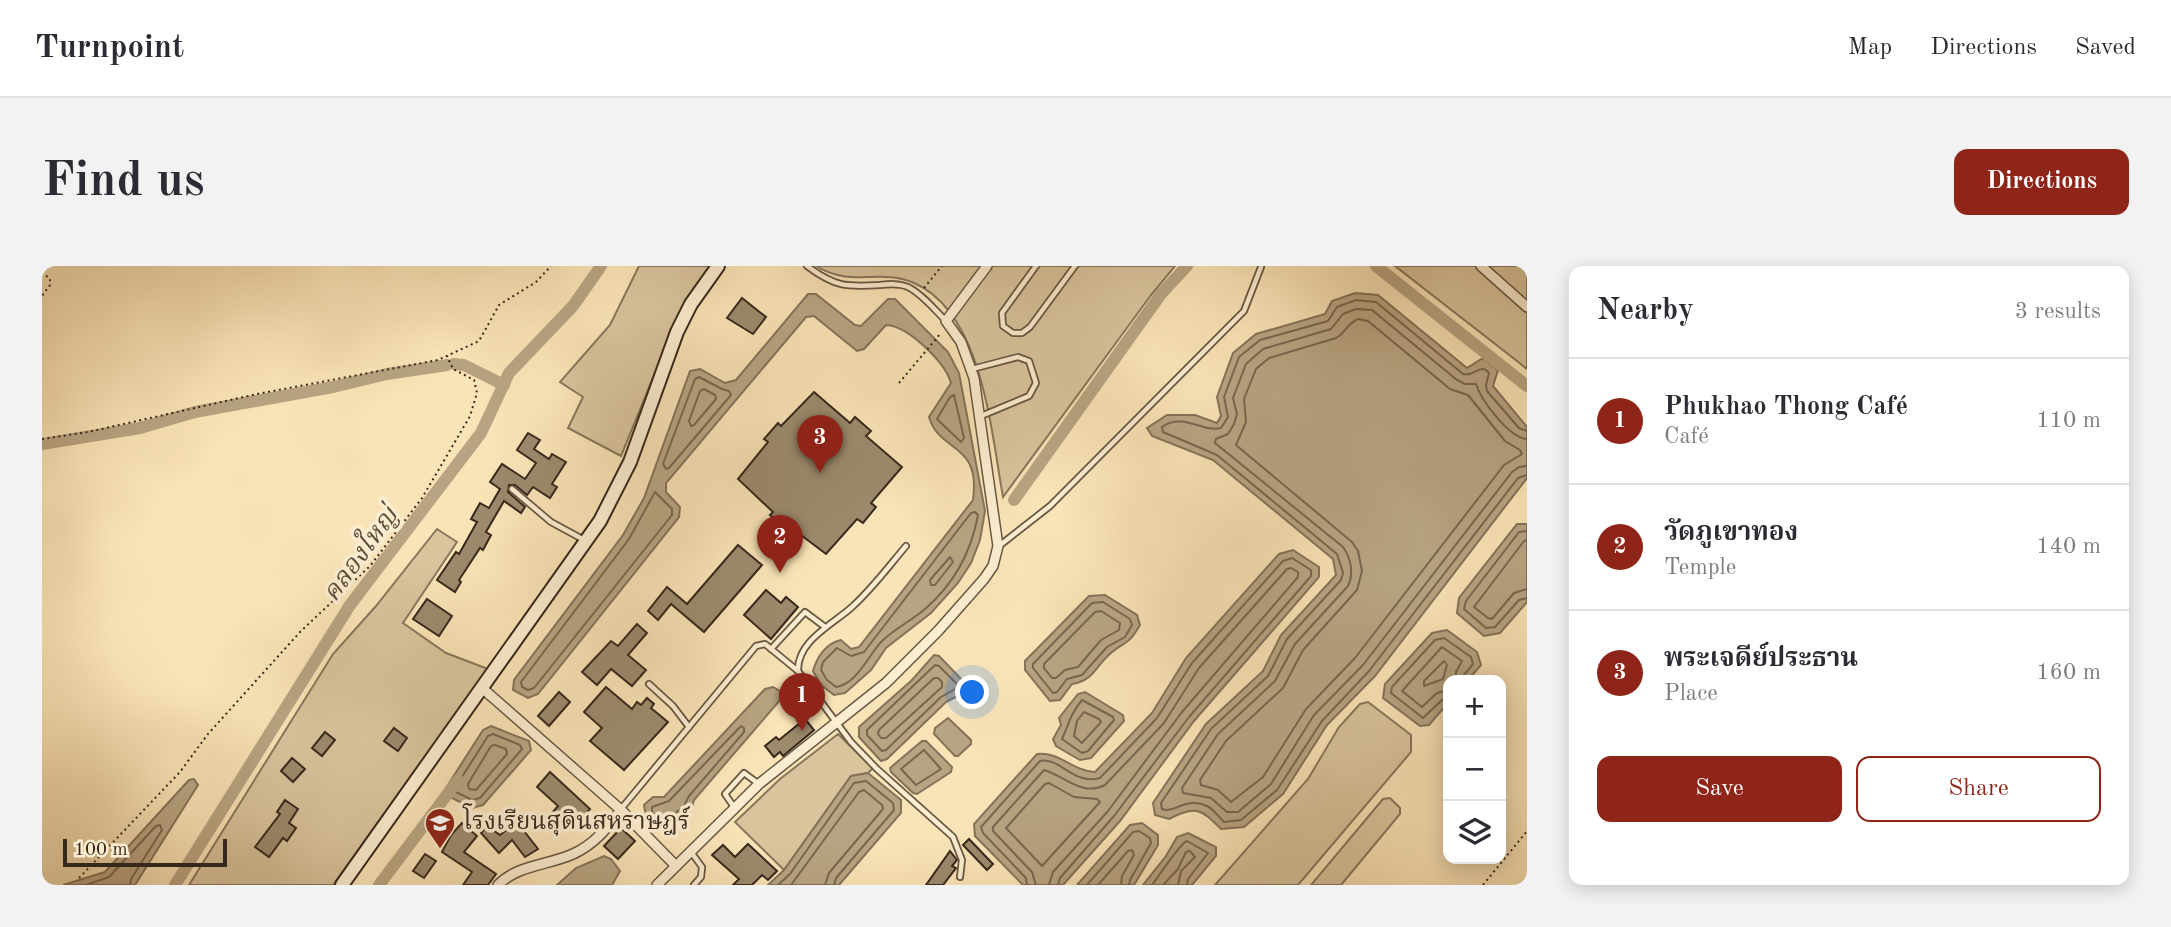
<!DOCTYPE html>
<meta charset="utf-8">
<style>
:root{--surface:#fff;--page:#f2f2f3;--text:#2b2b33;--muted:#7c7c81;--line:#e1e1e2;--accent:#8f2418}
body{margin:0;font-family:"Old Standard TT","Noto Serif Thai",serif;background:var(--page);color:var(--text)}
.controls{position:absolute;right:21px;bottom:21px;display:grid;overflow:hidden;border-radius:14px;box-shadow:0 4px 18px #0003}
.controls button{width:63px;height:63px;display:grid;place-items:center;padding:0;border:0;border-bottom:2px solid var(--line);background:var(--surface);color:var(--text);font:35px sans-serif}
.scale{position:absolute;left:21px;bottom:18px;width:164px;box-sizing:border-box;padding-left:7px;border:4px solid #37281c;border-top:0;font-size:19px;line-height:24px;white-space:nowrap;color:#37281c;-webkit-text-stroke:5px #fcedd0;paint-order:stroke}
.you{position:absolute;left:931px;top:427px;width:24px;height:24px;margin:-18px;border:5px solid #fff;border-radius:50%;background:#1a73e8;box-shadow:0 0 0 10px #1a73e833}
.badge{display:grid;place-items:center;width:46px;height:46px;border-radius:50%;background:var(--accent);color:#fff;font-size:23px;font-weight:700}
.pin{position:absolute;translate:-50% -58px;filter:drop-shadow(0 2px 4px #0008)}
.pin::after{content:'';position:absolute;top:37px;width:24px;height:21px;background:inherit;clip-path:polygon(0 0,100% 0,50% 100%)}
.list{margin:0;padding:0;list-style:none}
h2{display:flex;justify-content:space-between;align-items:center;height:91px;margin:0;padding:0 28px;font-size:30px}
h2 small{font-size:23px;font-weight:400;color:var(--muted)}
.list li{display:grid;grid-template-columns:46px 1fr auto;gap:21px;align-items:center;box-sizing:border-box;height:126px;padding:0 28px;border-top:2px solid var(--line)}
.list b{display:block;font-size:26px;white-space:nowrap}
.list p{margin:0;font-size:23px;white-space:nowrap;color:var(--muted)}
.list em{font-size:23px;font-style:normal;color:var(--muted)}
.actions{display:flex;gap:14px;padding:21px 28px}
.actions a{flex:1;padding:16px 0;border:2px solid var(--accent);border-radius:14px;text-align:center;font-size:24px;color:var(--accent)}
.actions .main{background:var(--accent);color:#fff}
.icon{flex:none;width:38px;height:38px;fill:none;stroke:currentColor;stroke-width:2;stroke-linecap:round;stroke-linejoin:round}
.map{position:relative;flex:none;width:1485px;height:619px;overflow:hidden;border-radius:14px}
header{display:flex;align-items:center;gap:42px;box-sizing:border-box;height:98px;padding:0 35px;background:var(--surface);border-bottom:2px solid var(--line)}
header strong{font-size:33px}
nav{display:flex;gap:38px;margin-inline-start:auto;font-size:24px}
.intro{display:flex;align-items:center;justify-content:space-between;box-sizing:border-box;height:168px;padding:0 42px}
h1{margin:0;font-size:49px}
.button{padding:18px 32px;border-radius:14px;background:var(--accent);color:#fff;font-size:24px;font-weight:700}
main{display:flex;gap:42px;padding:0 42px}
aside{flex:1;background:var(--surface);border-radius:14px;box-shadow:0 4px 18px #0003}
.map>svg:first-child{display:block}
</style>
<header>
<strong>Turnpoint</strong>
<nav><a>Map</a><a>Directions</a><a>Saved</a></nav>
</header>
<div class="intro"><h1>Find us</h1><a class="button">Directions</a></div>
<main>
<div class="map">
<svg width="1485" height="619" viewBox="0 0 1485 619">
<rect width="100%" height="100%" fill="#fae4b7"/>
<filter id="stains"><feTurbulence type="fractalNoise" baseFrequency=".00286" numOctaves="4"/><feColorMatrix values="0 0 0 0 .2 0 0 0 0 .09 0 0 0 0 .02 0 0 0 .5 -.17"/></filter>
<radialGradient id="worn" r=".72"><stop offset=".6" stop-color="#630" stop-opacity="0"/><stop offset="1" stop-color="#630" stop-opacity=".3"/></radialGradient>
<g fill="#d9c49d" stroke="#88765c" stroke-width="2">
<path d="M597,0H672L624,80L579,190L526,162L541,131L518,116L568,59Z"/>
<path d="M774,0H1133L1109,29L961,231C949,166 941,47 872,17C838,2 809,22 774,0Z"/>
<path d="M1353,0H1485V103L1475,95Z"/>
<path d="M395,263L415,276L361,357L404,387L446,403L291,619H147L291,388L334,340Z"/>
<path d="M1326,436L1369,469V486L1256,619H1173L1266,513L1297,461L1318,438Z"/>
<path d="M796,468L831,502L826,507L809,510L742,604L693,556L738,513Z"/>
<path d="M1348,532L1358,542V548L1299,619H1269L1341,533Z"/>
</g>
<g fill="#b8a482" stroke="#847259" stroke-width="2">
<path d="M1313,27L1336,29L1425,102L1441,92L1456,104L1451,120L1485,161V212L1333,410L1285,459L1241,528L1202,561L1179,563C1159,543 1154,539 1127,553L1113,549L1111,537L1164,458L1221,405L1239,369L1294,309L1291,293L1171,194L1110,170L1105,162L1125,149H1153L1175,157L1179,150L1175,131L1191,87L1214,68L1283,48L1290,35Z"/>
<path d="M766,28H774L813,59L819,60L846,33H853L906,86L917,107L943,245L938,274L929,297L916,317L889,347L844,382L829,404L803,427L792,429L779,419L771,405C775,391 784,377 799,374L809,383L817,381L931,234C939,175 898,188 887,151L909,117C903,96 866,60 844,59L822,83L815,85L772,50L764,51L624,217V226L638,241L637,251L496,428L486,432L471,424L472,414L581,269L602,232L648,105L658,103L683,117L694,114Z"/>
<path d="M1475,258H1485V336L1458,367L1442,370L1415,347L1417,332Z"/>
<path d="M1251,284L1277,301V311L1152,455L1078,555L1021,619H981L933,570L932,558L995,488C1017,485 1030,505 1053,506L1110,447L1144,392L1237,288Z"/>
<path d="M1063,329L1095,349L1098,359C1085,381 1085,373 1069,387C1053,400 1053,414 1030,418L1018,434L1008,435L983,404V395L1047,330Z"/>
<path d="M1405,364L1435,386L1439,399L1426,414H1406V437L1387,459L1378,460L1341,432L1343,418L1390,367Z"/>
<path d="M892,389L897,390L926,420L925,425L904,436L845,493L839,495L817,471V461L870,414Z"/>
<path d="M731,421L738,425L739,433L652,534L649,544L624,565C611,562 603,552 602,539L611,531H622L723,423Z"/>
<path d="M1043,426L1081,449L1082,455L1049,492L1038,494L1014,480L1011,473L1019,459L1017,452L1036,428Z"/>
<path d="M906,452L929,474V478L916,490H913L892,468L893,462Z"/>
<path d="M449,460L487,475L489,484L441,539L430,542L408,531L404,522L441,464Z"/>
<path d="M880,475H884L910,501L909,506L875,528L871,527L849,506L848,502Z"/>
<path d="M826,507L859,534V547L797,619H726L742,604L809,510Z"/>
<path d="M152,513L156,519L93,619H21L63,606L147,514Z"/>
<path d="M1100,557L1116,569V579L1092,619H1035L1088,559Z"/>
<path d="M1146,567L1174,581V590L1150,619H1101L1124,590L1135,571Z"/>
<path d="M562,590L569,593L578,605L570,619H515L534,602Z"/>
</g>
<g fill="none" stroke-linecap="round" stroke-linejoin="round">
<g stroke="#78664f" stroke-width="2">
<path d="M1316,53L1326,55L1408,123L1426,129L1463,175L1478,184L1480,188L1462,199L1313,392L1264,443L1221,511L1189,536L1176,524L1159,519L1158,514L1184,475L1241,422L1261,384L1315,324L1320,305L1316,285L1310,276L1194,179L1204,156L1202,133L1214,103L1227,92L1294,72C1303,67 1306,57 1316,53Z"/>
<path d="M657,111L680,123L687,125L689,129L627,202L624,203L621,198L653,113Z"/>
<path d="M662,123L673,129L674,133L652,159L649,160L647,155L658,125Z"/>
<path d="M912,129L922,172L919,176L895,153L908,131Z"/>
<path d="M1485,165L1477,162L1445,125L1444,119L1447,107C1438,96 1433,111 1421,108L1334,36L1314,34L1295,41L1286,55L1218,74L1197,91L1182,131L1186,151L1179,162C1161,167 1141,146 1120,161L1121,166L1175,189L1295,288L1301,307L1299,314L1245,373L1226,410L1169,463L1119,537L1120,543C1133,548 1144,530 1165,540C1171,543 1177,551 1182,556L1199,554L1235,524L1280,455L1327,405L1476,212L1485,209"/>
<path d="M1485,173C1467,172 1439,134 1434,118H1423L1415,114L1330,44L1314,43L1301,48L1289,63L1221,83L1204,98L1191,132L1195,148L1192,158L1186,168L1174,173L1173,177L1301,281C1309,292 1312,308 1306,320L1253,378L1233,415L1176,468L1140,522L1141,527L1169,532L1185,546H1196L1229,518L1272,449L1321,399L1470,206L1477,201L1485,200"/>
<path d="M613,226L630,243V249L492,422L486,424L480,421L479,416L587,273Z"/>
<path d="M933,246L936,249C929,287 912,318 883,343C869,355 852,363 839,376C826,390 815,418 794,421L785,414L779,404L781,396L795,382L809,390L822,386L929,247Z"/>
<path d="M1485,265L1477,266L1424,335L1422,343L1444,362L1453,361L1477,334L1485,332"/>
<path d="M1485,274L1482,275L1432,341L1446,352L1450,353L1472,327L1485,323"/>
<path d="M908,291L911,296L893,319H889L888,314Z"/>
<path d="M1050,337L1061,336L1088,353L1090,359L1083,371L1065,381L1040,409L1025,413L1015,426L1011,427L991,402V398Z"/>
<path d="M1059,345L1078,357L1077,364L1059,374L1036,401L1023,404L1014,412H1010L1002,402V398L1053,346Z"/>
<path d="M1402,395L1405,399L1401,413L1382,420V415Z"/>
<path d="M893,399L897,400L915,418V422L899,431L844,484L840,485L825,469V464Z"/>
<path d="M892,412H896L900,416V421L844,472H839L836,468L837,464Z"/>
<path d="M1406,424L1395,427L1380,441L1360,425L1400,381L1420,395L1414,406L1413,414"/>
<path d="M1406,433L1400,434L1381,452L1349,427L1350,421L1393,374L1402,372L1429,391L1431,398L1422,409V414"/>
<path d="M1040,434L1071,451L1072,454L1046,485L1040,487L1020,473C1028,456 1027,450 1040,434Z"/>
<path d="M1042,446L1057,453L1059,456L1040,477L1032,470L1035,455Z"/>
<path d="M699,460L702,462V466L647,530L642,540L623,556H619L610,546V541L627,535Z"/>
<path d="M451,468L478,479L480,483L438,532L430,534L414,526L413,522L446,470Z"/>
<path d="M453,479L464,483L465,488L434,524L427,523L426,518L449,480Z"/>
<path d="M882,484L899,503L874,519L859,503Z"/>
<path d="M1007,517L1032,531L1055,533L1058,536L1000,600L964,562L1003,518Z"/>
<path d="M44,619L67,611L114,560L118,559L120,564L89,613L88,619"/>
<path d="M736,619L748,608L812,517L824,515L851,537L852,544L794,612L792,619"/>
<path d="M749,619L817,526L822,524L840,539L841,543L787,607L783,619"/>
<path d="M985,619L984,612L941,567L939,561L998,495C1017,490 1032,520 1058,512L1115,452L1150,397L1241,295L1250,292L1269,304V310L1147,451L1072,550L1018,612L1016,619"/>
<path d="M994,619L990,606L951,565V561L1002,504C1023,510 1040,531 1063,519L1122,457L1157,402L1245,303L1249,302L1256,306V311L1140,446L1066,545L1011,606L1007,619"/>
<path d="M1045,619L1091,566L1097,565L1108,572L1109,577L1088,614L1087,619"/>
<path d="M1056,619L1086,585L1090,584L1092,589L1080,610L1079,619"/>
<path d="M1110,619C1117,610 1138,577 1145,575L1166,587L1146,613L1145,619"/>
<path d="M1121,619L1136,603L1144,586L1148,585L1153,591L1139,605L1136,619"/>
</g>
<g stroke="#b8a482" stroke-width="12">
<path d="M1334,0L1485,120"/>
<path d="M412,98L422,99L462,119"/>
<path d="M0,178L98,162L153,146L291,121L345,108L405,99"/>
<path d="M972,234L1119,28L1145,0"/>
<path d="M133,619L308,339L439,167L467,107L531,40L559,0"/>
<path d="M337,619L416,514"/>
</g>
</g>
<g fill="#9c8a6d" stroke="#37281c" stroke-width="2">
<path d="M700,32L724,51L711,68L685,52Z"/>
<path d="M772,126L808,157L813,151L829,165L824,170L860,201L829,237L834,241L821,257L815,253L784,288L747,260L744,263L728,249L731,246L696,213L726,176L722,173L736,157L739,160Z"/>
<path d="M486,167L498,174L492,183L507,193L510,188L524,196L510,218L515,221L508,232L491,221L485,229L473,219H467L466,226L483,241L479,247L462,235L444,266L449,269L441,284L438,282L417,314L419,316L413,326L395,314L414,286L417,288L435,256L429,253L438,237L447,242L458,223L448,216L460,198L483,213L494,197L475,184Z"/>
<path d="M696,279L720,299L662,366L629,338L616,354L606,345L625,321L645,338Z"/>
<path d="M724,324L739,337L744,331L756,341L729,373L702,349Z"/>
<path d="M385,333L410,350L397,370L371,353Z"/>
<path d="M595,358L605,367L586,389L604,404L590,420L569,403L555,419L540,406L569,375L576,380Z"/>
<path d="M564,421L590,443L595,436L599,439L605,432L612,438L609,442L626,456L582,504L548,475L560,462L542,446Z"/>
<path d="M517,426L528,436L507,460L496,450Z"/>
<path d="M763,453L772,464L741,490L738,486L732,491L723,480L734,471L737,474Z"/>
<path d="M352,462L365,472L356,485L342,475Z"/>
<path d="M283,466L293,474L280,490L270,482Z"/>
<path d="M250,492L263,503L251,516L239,505Z"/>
<path d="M508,506L548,543L529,564L510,547L516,540L495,521Z"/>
<path d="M243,534L256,543L247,557L254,562L245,575L241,572L227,591L213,581L238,548L235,546Z"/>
<path d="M475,556L496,583L483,591L470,574L457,587L439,567L445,560L458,569Z"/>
<path d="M420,557L435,570L422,586L454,608L446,619H421L430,606L400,586L409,569Z"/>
<path d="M579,562L593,575L576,593L562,580Z"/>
<path d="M927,573L951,598L945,604L921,579Z"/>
<path d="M706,578L735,605L726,614L720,609L710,619H691L697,613L670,589L681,579L693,591Z"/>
<path d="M908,585L915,594L910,600L914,602L901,619H884Z"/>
<path d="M383,588L394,595L382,612L371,605Z"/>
</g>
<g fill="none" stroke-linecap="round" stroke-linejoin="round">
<g stroke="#685743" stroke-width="8">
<g id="lane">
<path d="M765,0C793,21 804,21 838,19C847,18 857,17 866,21C880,28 892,43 903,54"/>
<path d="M994,0L960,47L961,60L971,67H980L988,61L1033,0"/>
<path d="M930,103L976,91L987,95L994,117L987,130L939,150"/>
<path d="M470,223L509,256L544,275"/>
<path d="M864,280C847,300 830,323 810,341C790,359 755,375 756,405L809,476L835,503L911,571L920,594L918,611"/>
<path d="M957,280L1008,240L1202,45L1219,1"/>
<path d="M729,383L763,346L783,361"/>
<path d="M607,418L631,440L647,461"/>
<path d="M692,541L683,528L702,507L717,518"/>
<path d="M579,543L714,380L723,378L756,405"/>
<path d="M649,586L660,601L659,611L652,619"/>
</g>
</g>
<g stroke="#685743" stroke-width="12">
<g id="street">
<path d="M1439,0L1485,41"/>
<path d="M440,422L579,544L634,600"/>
<path d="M456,619C475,599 507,599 531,588C553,578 565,562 579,544"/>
<path d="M615,619L717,518L844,417L896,365L942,313L951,300L956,280L932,112L919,76L904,55L945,0"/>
</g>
</g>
<g stroke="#37281c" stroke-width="16">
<path id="secondary" d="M300,619L558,255L588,196L635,66L649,38L676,0"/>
</g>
<g stroke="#37281c" stroke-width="2" stroke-dasharray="2 3.5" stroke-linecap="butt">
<path d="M0,6L8,13V19L0,30"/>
<path d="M882,22L900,0"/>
<path d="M857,117L899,67"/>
<path d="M0,173L46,166L215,128L396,94L437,75L457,39L494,16L509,0"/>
<path d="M37,612L138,506L166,468L258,366L328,300L380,232L428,150L435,127L432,114L411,103L405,90"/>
<path d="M1441,619L1485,565"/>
</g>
<use href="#lane" stroke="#fcedd0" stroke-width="4.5"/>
<use href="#street" stroke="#fcedd0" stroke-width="9"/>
<use href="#secondary" stroke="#fcedd0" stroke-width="12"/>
</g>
<defs>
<g id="school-pin" transform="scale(1.575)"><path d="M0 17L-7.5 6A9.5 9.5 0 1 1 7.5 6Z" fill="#8f2418" stroke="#fcedd0"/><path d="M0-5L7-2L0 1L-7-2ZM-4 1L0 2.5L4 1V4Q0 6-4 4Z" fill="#fff"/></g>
</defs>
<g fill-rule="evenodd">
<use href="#school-pin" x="398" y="557"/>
</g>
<g text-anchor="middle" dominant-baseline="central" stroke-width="7" stroke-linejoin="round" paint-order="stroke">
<g font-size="24" fill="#37281c" stroke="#fcedd0" text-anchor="start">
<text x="421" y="557">โรงเรียนสุดินสหราษฎร์</text>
</g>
<g font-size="26" font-style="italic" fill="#5e4d3b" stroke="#fcedd0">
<text transform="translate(319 289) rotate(-54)">คลองใหญ่</text>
</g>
</g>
<rect width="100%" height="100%" filter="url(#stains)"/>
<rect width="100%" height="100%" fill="url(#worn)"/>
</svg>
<div class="controls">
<button>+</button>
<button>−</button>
<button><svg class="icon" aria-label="layers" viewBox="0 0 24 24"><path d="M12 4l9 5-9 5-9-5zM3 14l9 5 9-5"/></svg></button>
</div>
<div class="scale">100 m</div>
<div class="you"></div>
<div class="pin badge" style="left:760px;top:465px">1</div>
<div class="pin badge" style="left:738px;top:307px">2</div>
<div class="pin badge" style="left:778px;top:207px">3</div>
</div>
<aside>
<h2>Nearby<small>3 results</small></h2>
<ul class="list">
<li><span class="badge">1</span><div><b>Phukhao Thong Café</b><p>Café</p></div><em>110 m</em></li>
<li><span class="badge">2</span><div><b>วัดภูเขาทอง</b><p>Temple</p></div><em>140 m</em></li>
<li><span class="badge">3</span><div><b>พระเจดีย์ประธาน</b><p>Place</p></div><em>160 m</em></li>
</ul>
<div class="actions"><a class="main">Save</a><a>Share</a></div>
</aside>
</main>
